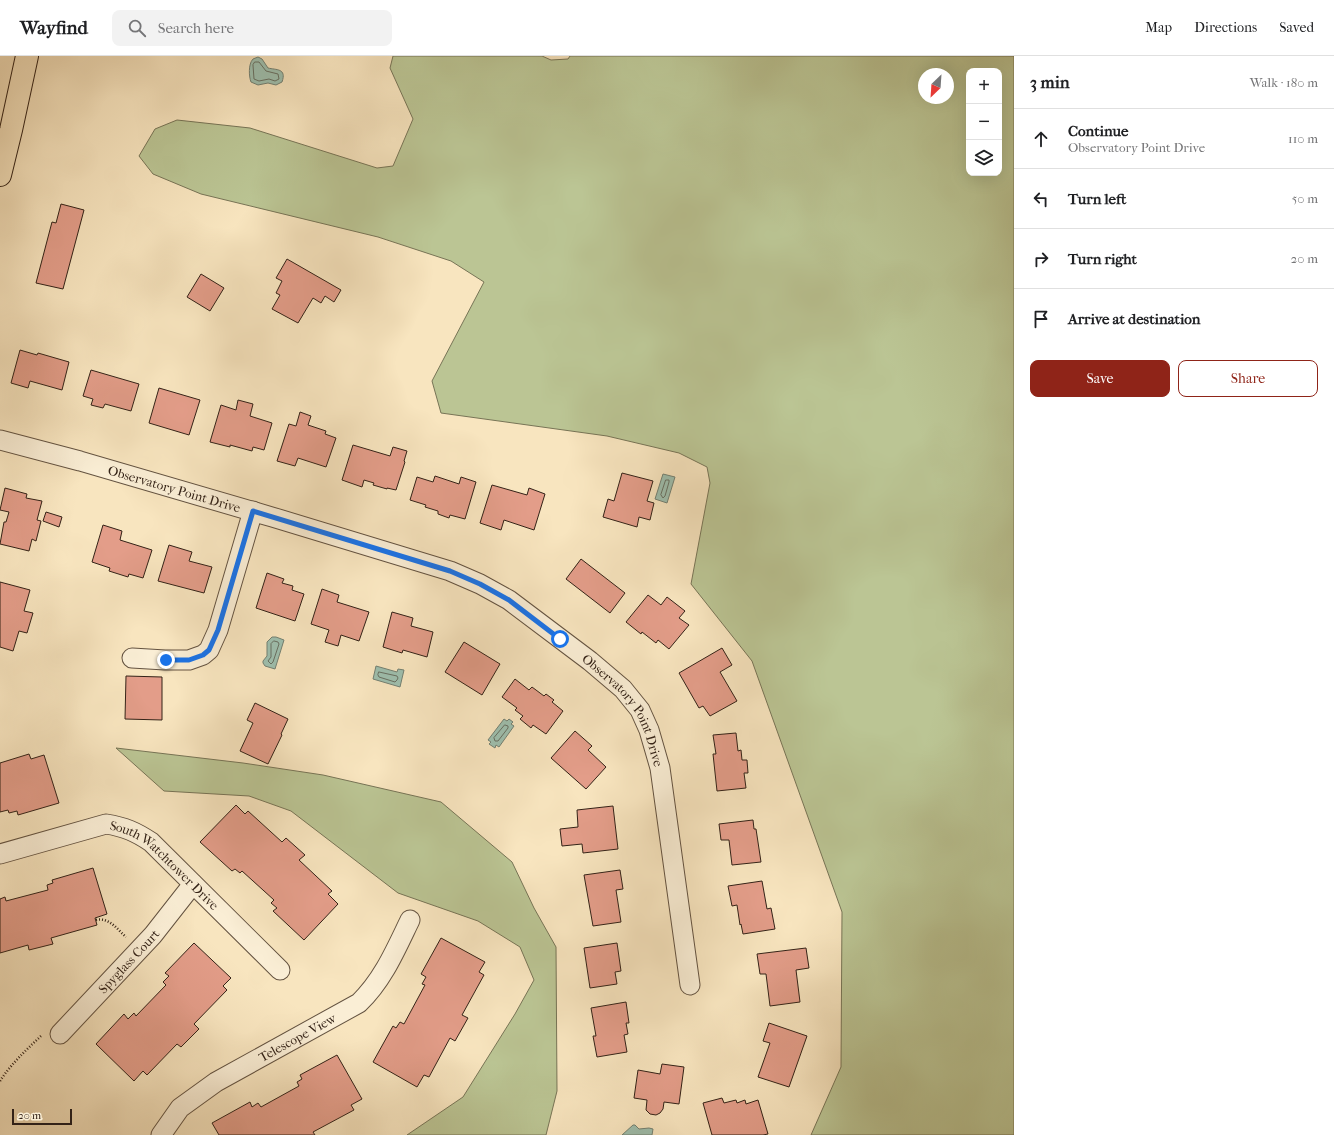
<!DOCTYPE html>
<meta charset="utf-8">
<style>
:root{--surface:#fff;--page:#f2f2f2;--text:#202124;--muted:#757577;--line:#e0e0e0;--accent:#8f2418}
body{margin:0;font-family:"IM FELL French Canon",serif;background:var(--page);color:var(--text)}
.controls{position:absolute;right:12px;top:12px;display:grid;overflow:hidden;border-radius:8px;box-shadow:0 4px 16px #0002}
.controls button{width:36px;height:36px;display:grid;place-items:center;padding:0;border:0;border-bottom:1px solid var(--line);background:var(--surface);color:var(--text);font:20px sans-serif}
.compass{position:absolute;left:918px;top:12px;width:36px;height:36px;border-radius:50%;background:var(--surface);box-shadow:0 4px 16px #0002;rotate:205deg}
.scale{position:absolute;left:12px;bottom:10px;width:60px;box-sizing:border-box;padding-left:4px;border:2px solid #332217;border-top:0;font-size:11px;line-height:14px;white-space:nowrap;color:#332217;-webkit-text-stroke:3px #faeed5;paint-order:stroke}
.stop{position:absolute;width:12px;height:12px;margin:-9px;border:3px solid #1a73e8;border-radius:50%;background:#fff}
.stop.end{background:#1a73e8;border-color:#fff;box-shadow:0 1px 4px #0008}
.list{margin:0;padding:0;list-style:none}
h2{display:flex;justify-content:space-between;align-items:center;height:52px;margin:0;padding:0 16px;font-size:17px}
h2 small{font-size:13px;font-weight:400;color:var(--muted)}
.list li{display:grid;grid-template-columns:26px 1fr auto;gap:12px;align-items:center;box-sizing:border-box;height:60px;padding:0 16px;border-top:1px solid var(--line)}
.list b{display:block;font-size:15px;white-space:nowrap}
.list p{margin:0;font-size:13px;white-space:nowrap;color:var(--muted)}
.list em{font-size:13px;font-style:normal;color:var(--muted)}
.actions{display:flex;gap:8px;padding:12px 16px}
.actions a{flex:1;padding:9px 0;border:1px solid var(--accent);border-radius:8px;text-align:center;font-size:14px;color:var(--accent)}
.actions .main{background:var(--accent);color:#fff}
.icon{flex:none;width:22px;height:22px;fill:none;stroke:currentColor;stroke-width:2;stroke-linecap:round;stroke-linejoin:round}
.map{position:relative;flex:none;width:1014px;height:1079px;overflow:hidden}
header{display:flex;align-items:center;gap:24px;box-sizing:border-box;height:56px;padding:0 20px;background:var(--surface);border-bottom:1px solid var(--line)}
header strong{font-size:19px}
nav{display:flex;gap:22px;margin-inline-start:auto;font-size:14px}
.search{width:280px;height:36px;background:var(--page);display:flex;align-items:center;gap:10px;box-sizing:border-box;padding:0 14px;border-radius:8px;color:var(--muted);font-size:15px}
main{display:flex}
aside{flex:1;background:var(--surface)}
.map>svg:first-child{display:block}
</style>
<header>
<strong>Wayfind</strong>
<div class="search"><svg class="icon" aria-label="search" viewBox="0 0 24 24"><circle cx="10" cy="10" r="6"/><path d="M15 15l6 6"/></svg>Search here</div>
<nav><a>Map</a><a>Directions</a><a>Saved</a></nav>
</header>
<main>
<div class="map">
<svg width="1014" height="1079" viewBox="0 0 1014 1079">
<rect width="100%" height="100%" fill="#f8e5bf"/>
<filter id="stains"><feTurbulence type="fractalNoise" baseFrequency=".005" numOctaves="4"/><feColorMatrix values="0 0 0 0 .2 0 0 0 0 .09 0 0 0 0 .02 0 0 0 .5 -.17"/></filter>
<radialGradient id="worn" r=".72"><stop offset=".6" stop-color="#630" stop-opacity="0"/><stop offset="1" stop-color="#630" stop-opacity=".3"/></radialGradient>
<g fill="#bbc594" stroke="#777456" fill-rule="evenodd">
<path d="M393,0H542L551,4L568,3L570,0H1014V1079H811L841,1011L842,856L752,605L691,528L710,427L707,411L679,397L607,380L441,357L432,325L484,226L451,205L378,181L201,138L153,118L139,100L155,73L177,64L250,72L377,112L393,110L413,63L390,12ZM969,15H999V117H969ZM924,18H948V42H924Z"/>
<path d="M116,692L243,707L323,719L441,746L512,806L534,852L556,891L557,1035L546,1079H407L463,1041L515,958L534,924L520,891L478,865L398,837L291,755L249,740L164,735Z"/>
</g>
<g fill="#9ebfae" stroke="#738072">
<path d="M258,1L262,3L268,12C276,14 287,12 282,26L276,29L268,27L258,29L251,26C249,21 248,8 253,3Z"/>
<path d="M663,418L675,421L667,447L655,443Z"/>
<path d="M272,581H276L284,584L275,613L265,610L263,607V605L267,600V586Z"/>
<path d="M376,610L397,616L398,613L404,614L400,631L373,623Z"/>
<path d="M504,663L507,665L509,663L513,666L511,668L514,670L499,691L496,689L495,692L489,688L491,686L488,684Z"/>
<path d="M633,1069H635L639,1073L649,1072L653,1073L652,1079H622Z"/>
</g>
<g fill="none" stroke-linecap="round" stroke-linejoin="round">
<g stroke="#687062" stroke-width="1">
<path d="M255,6H259L266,15L278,18L279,23L275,25L269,23L259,25L254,23L253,9Z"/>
<path d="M666,424H669V426L665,440L663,442L661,439Z"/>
<path d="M274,585L278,586L279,588L273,606L271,608L268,605L271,601V588Z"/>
<path d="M379,616L397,620L398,622L397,624L395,626L379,621L378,619Z"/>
<path d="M505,669L508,670V672L498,685H495L494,682Z"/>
</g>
</g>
<g fill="#e39d89" stroke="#332217">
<path d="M61,148L84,154L63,233L36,227L52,166L56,167Z"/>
<path d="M287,203L341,234L334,246L325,240L321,247L313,242L298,267L272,253L280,239L276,237L282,225L276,222Z"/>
<path d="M201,218L224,232L210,255L187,241Z"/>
<path d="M20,294L37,299L38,297L69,306L62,334L30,325L28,332L11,327Z"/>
<path d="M91,314L139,328L131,355L105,348L103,352L91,349L93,343L83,340Z"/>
<path d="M159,332L200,344L189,379L149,367Z"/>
<path d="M238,344L253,348L250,360L272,367L264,394L253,391L252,395L230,389V391L210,386L221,349L236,354Z"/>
<path d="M300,356L311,360L308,369L326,375L325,378L336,382L326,411L298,402L295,410L277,405L289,368L296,370Z"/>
<path d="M353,389L390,400L393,391L407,395L404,405L405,406L396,434L387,432V433L373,429L374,427L364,424L362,431L342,424Z"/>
<path d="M622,417L653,425L647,445L654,447L650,464L639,461L637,471L603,461L608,443L614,445Z"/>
<path d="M435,420L459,428L461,421L476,426L465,463L450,459L449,462L438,458V455L425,451L426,449L410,444L417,421L433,426Z"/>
<path d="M492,429L527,439L529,432L545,438L534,474L504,464L501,474L480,467Z"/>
<path d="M5,432L27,438L26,442L42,445L37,464L41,465L36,485L32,483L29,495L0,488L4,466H6L9,456L0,454Z"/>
<path d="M46,456L62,461L59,471L43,465Z"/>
<path d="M103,469L122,475L120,484L152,494L143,522L129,518L128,521L109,515L110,512L92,506Z"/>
<path d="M169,489L192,496L189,505L212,511L204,537L158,525Z"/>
<path d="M581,503L625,537L610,557L566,523Z"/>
<path d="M267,517L284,523L282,527L293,530L292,534L304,538L295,565L256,552Z"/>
<path d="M0,526L30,534L24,555L33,557L27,577L19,575L13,595L0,591Z"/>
<path d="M322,533L339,539L337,546L369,556L359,585L341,579L338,590L325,586L329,574L311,568Z"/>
<path d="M648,539L661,549L667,541L685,555L679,562L689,569L669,593L658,584L656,587L642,576L641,578L626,566Z"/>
<path d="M392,556L413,562L411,570L433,576L427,601L403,594L402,597L383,591Z"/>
<path d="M464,586L500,608L482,639L445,616Z"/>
<path d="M722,592L732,609L720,616L737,645L710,660L703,650L699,652L679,617Z"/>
<path d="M126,620L162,621V664L125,663Z"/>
<path d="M515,623L529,634L532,631L544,640L546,638L554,644L552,646L563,655L546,678L533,669L531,672L520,663L523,660L515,654L517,652L502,641Z"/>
<path d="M255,647L288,663L281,678L282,679L268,708L240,695L253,667L247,664Z"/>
<path d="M575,675L592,690L588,694L606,711L586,733L551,702Z"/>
<path d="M736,677L738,695L741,694L742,704H747L748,717H744L746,732L717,735L713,698H716L713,679Z"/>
<path d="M29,698L31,703L44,699L59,747L18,759L17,755L9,757L8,754L0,756V707Z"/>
<path d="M236,749L245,758L248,755L282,786L286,782L305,799L299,804L332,835L328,838L338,848L304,884L273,855L277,852L271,847L274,844L242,815L240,817L235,813L232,815L200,786Z"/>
<path d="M613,750L618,793L583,797L582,788L562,790L560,773L578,771L577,754Z"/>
<path d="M753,764L754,773H756L761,806L732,809L729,784H721L719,768Z"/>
<path d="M93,812L107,858L95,862L97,869L51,882L53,888L29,894L28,889L0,897V843L5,841L6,845L48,834L47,829L53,827L52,824Z"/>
<path d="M620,814L623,833L616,834L621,866L593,870L584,819Z"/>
<path d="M762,825L767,853L771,852L775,873L743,878L741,868L740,869L737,849L732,850L728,830Z"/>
<path d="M441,882L485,906L479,916L484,919L462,959L468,962L455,985L450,982L429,1021L424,1019L417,1031L373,1006L393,970L396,972L400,966L404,968L425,929L422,928L426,921L421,918Z"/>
<path d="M194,887L231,922L223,930L227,934L194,968L199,973L181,991L177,988L147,1019L143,1015L134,1025L96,988L124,958L128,963L134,957L136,960L166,929L163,926L169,920L165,917Z"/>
<path d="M617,887L621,915L615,916L617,928L590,932L584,892Z"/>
<path d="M806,892L809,912L796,914L800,946L770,950L766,918H760L757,898Z"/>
<path d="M626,946L629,967H626L628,978L624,979L627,996L597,1001L593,980H596L591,952Z"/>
<path d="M769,967L807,980L789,1031L758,1021L770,987L763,985Z"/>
<path d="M337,999L362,1043L351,1049L354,1054L313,1076L315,1079H219L212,1067L250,1046L252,1051L258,1047L261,1051L299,1030L297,1026L302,1023L300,1019Z"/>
<path d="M662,1008L684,1011L679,1048L664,1046L663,1053L660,1057L656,1059L650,1058L646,1054L647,1044L634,1042L638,1014L660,1018Z"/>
<path d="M722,1042L724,1047L736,1044L737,1047L745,1044L746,1048L758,1044L768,1078L763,1079H712L703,1047Z"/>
</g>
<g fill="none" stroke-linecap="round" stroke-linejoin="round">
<g stroke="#645341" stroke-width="21">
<g id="minor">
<path id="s1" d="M0,384L80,405L272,461L450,515L480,528L509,544L590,605L623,633L640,654L649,674L660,712L690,929"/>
<path d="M132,602L165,604H189L203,599L209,594L218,574L253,455"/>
<path id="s2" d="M0,798L106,768C125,771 136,776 151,786L280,914"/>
<path id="s3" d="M60,978L153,879L193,828"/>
<path id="s4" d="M161,1079L180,1052L216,1026L359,947C383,924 396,893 410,864"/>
</g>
</g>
<g stroke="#332217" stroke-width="24">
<path id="major" d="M0,119L11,74L27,0"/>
</g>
<g stroke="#332217" stroke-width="2.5" stroke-dasharray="1 2" stroke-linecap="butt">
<path d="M96,864C109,861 117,873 126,881"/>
<path d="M0,1025C11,1008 26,994 41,980"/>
</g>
<use href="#minor" stroke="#faeed5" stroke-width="19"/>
<use href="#major" stroke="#f8e5bf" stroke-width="22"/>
</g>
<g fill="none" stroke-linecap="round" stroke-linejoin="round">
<path stroke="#1a73e8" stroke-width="5" d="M166,604H189L203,599L209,594L218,574L253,455L450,515L480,528L509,544L560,583"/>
</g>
<g text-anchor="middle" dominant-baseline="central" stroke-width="4" stroke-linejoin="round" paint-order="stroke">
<g font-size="13" fill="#332217" stroke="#faeed5">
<text stroke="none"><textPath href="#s1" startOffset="181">Observatory Point Drive</textPath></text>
<text stroke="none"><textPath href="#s1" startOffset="697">Observatory Point Drive</textPath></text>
<text stroke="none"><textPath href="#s2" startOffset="183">South Watchtower Drive</textPath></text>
<text stroke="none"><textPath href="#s3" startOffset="100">Spyglass Court</textPath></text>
<text stroke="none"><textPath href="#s4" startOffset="170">Telescope View</textPath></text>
</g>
</g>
<rect width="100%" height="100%" filter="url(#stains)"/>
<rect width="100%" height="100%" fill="url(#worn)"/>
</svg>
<div class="controls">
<button>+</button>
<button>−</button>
<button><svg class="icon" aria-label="layers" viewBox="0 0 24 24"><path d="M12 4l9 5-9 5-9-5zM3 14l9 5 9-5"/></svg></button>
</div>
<svg class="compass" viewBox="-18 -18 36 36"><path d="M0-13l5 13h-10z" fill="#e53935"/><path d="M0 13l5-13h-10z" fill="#757577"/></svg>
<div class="scale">20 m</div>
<div class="stop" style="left:560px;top:583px"></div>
<div class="stop end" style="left:166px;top:604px"></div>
</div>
<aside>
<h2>3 min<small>Walk · 180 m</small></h2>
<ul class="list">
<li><svg class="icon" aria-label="ahead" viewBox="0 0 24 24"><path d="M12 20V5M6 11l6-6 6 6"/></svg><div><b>Continue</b><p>Observatory Point Drive</p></div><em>110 m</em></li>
<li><svg class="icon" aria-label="left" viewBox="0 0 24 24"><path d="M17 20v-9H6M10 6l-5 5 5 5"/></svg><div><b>Turn left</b></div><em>50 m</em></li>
<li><svg class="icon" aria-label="right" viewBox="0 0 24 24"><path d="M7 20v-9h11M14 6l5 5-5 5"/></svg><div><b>Turn right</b></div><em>20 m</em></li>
<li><svg class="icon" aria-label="arrive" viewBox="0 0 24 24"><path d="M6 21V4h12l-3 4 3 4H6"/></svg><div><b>Arrive at destination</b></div></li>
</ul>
<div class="actions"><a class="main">Save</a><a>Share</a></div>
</aside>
</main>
